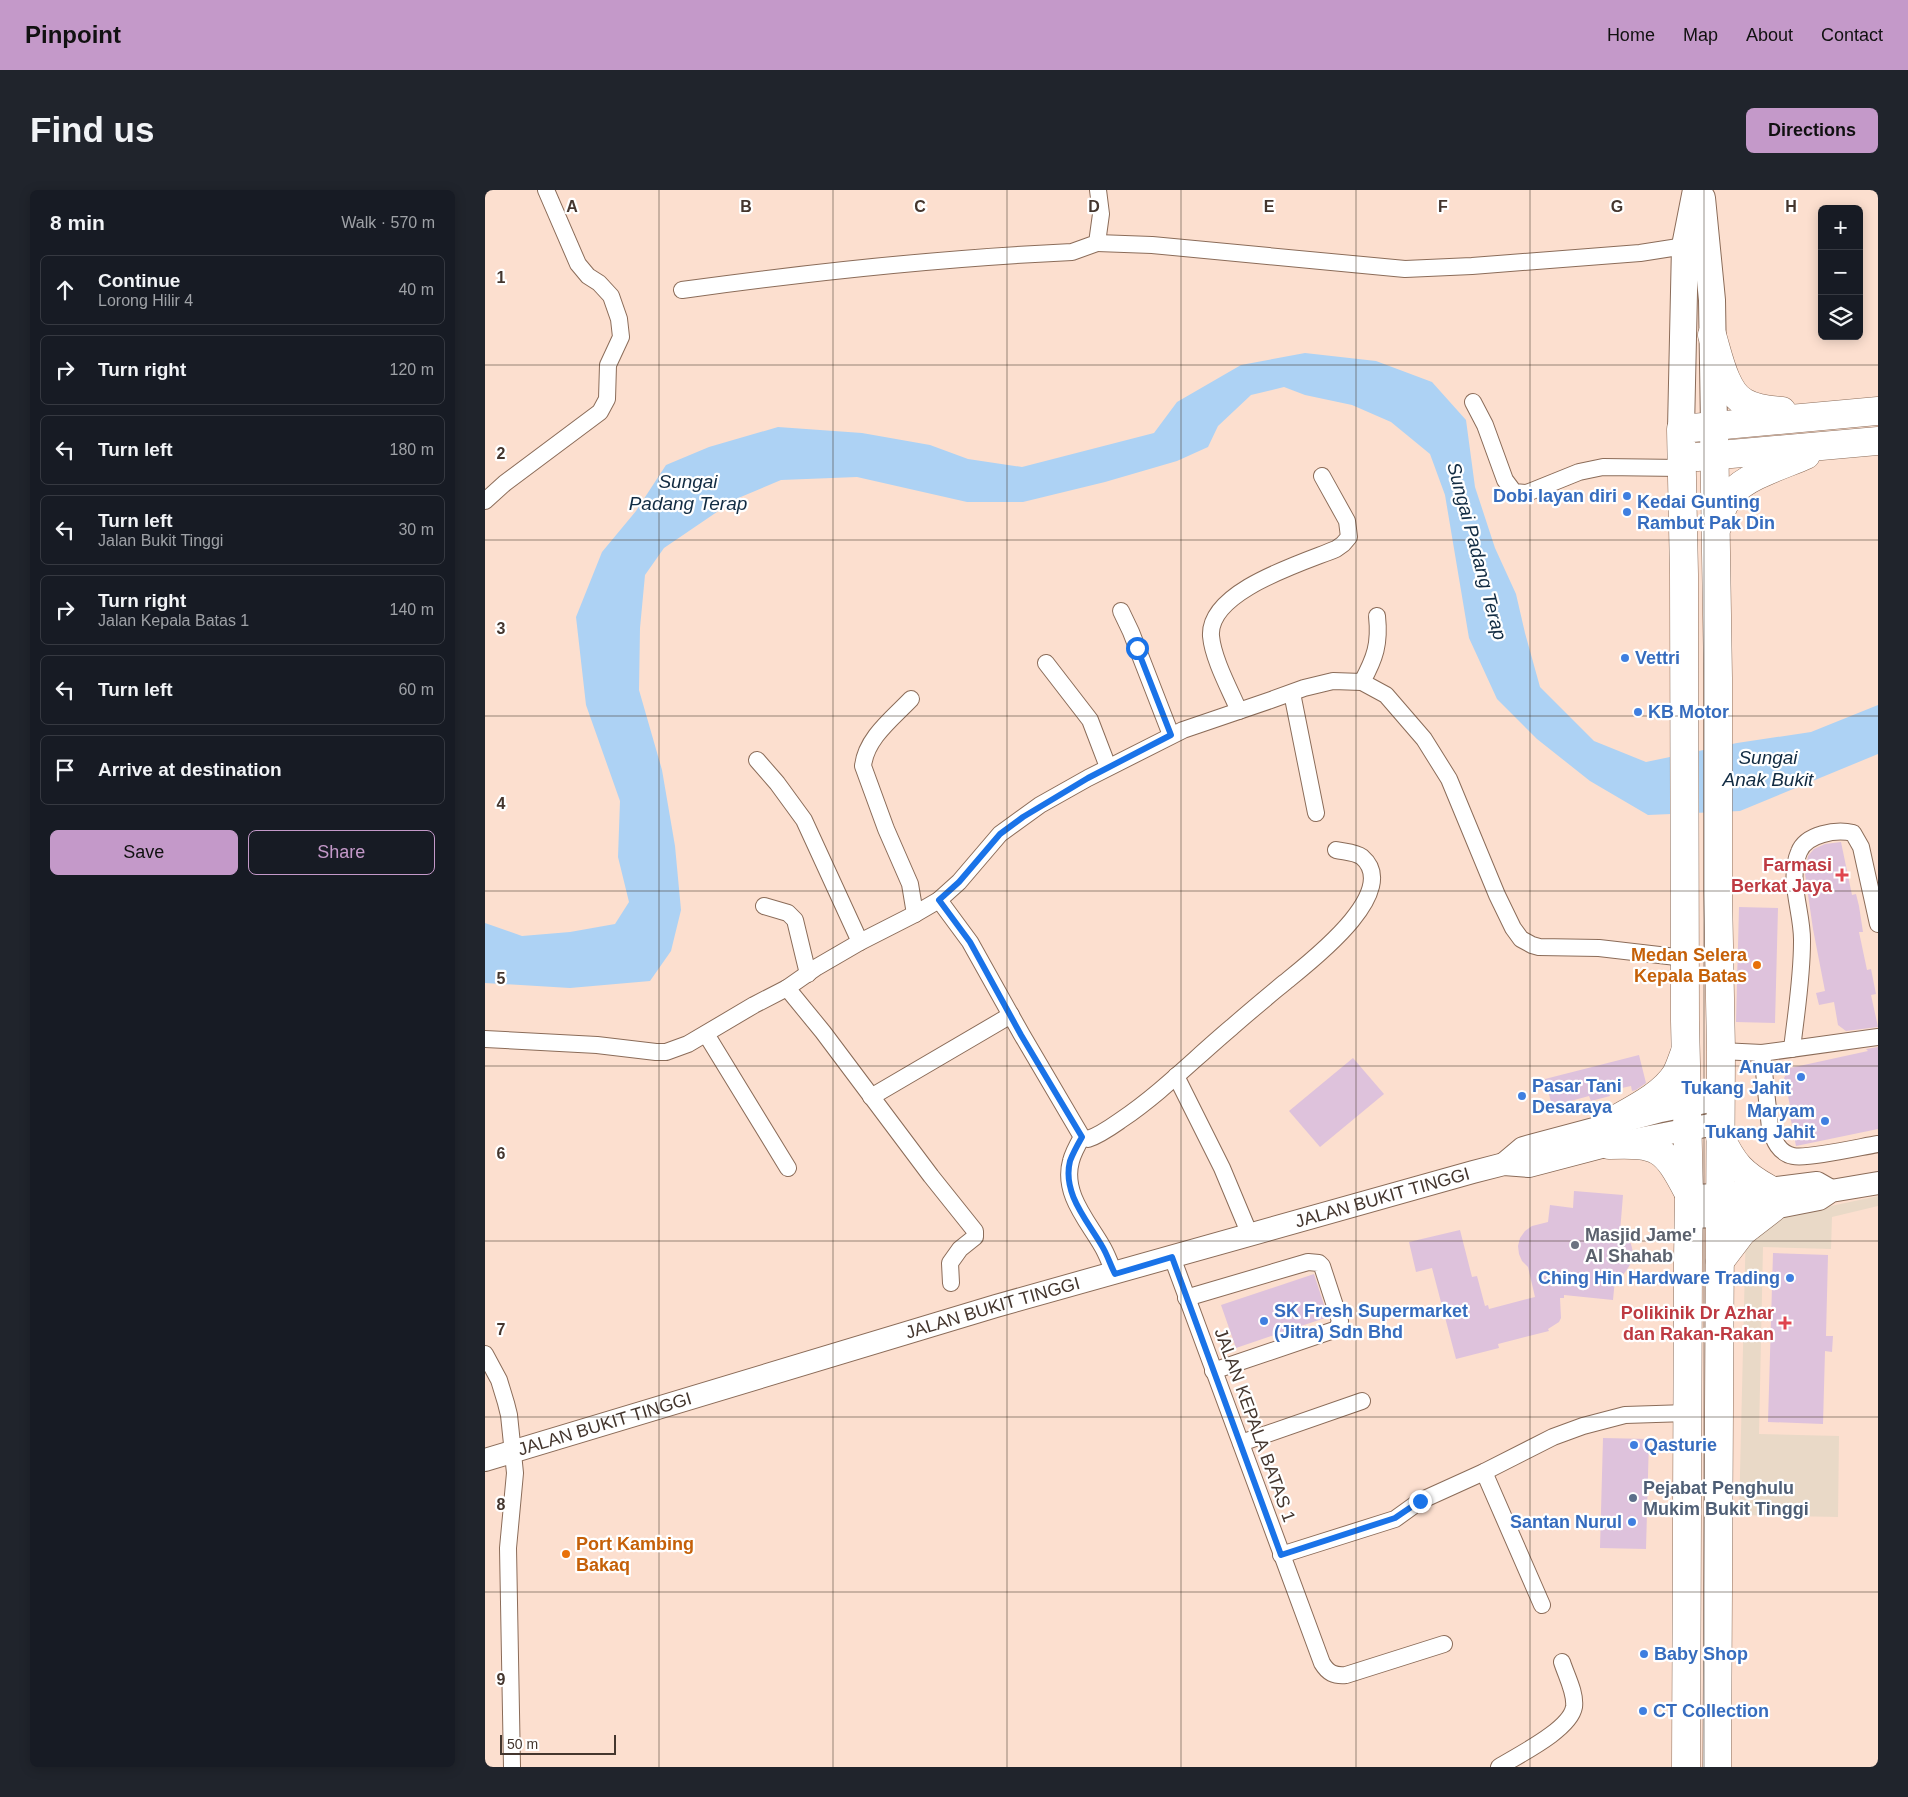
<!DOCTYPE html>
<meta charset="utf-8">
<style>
:root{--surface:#171b24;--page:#20242c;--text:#f1f3f6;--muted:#9ea1a6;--line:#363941;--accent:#c499c9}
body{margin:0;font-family:Helvetica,sans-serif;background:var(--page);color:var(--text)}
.controls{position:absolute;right:15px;top:15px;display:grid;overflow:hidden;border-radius:8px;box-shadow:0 2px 12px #0003}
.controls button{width:45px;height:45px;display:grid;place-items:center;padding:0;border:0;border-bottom:1px solid var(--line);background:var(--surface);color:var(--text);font:25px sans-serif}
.scale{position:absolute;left:15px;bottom:12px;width:116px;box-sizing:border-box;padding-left:5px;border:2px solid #44362e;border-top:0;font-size:14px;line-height:18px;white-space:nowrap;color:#44362e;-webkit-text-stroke:4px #fff;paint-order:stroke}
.stop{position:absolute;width:15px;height:15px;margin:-11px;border:4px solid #1a73e8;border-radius:50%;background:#fff}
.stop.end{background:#1a73e8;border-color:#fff;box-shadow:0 1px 5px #0008}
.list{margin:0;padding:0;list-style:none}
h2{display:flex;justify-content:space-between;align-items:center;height:65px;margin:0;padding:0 20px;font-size:21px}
h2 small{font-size:16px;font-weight:400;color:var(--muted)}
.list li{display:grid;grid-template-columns:32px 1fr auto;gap:15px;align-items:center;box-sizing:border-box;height:70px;margin:0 10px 10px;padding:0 10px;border:1px solid var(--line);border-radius:8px}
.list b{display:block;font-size:19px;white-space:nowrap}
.list p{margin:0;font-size:16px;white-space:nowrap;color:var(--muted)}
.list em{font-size:16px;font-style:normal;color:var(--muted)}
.actions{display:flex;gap:10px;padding:15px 20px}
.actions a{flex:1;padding:11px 0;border:1px solid var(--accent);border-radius:8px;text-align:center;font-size:18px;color:var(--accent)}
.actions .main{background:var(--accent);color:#111}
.icon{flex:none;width:28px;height:28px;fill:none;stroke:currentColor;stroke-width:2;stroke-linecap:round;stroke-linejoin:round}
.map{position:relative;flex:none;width:1393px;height:1577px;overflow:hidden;border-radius:8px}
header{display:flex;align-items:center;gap:30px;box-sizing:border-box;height:70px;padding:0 25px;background:var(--accent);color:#111}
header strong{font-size:24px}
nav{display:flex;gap:28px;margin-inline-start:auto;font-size:18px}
.intro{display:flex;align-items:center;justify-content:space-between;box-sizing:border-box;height:120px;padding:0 30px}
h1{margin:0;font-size:35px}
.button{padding:12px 22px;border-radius:8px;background:var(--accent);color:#111;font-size:18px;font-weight:700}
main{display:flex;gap:30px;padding:0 30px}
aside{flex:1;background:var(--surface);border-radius:8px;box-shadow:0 2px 12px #0003}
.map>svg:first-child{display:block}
</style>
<header>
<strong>Pinpoint</strong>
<nav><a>Home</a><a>Map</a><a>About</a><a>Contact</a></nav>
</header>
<div class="intro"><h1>Find us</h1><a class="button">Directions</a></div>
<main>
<aside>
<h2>8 min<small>Walk · 570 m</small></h2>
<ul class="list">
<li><svg class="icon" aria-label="ahead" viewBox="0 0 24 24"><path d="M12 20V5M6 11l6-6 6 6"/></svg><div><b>Continue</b><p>Lorong Hilir 4</p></div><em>40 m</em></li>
<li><svg class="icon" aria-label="right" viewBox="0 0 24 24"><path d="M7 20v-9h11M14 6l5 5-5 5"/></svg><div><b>Turn right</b></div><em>120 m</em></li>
<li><svg class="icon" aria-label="left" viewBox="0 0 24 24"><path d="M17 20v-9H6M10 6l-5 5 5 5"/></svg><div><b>Turn left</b></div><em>180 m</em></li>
<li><svg class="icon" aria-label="left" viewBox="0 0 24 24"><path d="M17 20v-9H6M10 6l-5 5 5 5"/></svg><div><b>Turn left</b><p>Jalan Bukit Tinggi</p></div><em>30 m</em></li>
<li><svg class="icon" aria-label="right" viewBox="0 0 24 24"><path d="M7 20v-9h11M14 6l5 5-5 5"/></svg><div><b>Turn right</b><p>Jalan Kepala Batas 1</p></div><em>140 m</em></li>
<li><svg class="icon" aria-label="left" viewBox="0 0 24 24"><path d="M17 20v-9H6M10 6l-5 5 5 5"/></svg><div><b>Turn left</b></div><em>60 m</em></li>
<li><svg class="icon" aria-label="arrive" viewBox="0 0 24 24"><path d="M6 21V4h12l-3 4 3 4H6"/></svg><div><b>Arrive at destination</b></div></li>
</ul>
<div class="actions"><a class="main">Save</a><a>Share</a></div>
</aside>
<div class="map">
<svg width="1393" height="1577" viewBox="0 0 1393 1577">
<rect width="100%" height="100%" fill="#fcdfcf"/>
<path fill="#e9d9c7" d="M1393,1006V1016L1347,1027L1346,1059L1278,1057L1274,1244L1354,1246L1353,1327L1254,1325L1261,1034Z"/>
<path fill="#add2f4" d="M820,163L891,171L947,192L981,230L990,297L1010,358L1031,404L1040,443L1055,497L1109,551L1161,572L1252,553L1326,542L1393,515V564L1255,621L1163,625L1105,591L1052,549L1012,509L984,448L960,305L945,264L906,232L867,215L820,205L799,197L766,205L733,236L723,257L692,271L620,292L538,312H482L372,287L296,290L251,309L179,358L160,385L155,438L154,500L177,580L190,656L196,720L186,761L165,791L85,798L0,793V733L37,746L85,742L130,734L144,712L133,667L135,611L101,515L91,427L117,362L151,321L181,275L224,257L293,237L377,243L445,255L483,269L537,277L669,243L692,212L756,175Z"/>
<g fill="#dec2dc">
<path d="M1356,652L1367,705L1371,704L1374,716L1378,742H1374L1382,780L1386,779L1391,804L1386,805L1393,837L1361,841L1353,835L1349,812L1334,815L1331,803L1340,801L1328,739L1320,684L1323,666L1329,659L1340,654Z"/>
<path d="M1254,717L1293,718L1290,833L1251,832Z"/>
<path d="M1393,857V939L1311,956L1304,920H1306L1299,888L1305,878L1383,861L1381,859Z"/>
<path d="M1154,865L1161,893L1151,900L1147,901L1146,896L1123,901L1125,906L1106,911L1104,906L1067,916L1060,889Z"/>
<path d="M868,868L899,904L835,957L804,921Z"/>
<path d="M1089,1001L1138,1005L1135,1042L1141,1047L1146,1054L1148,1062L1147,1071L1143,1078L1138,1085L1130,1089L1128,1110L1079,1105V1108H1075L1076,1128L1074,1132L1063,1139L1064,1141L1013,1154L1014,1158L971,1169L947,1078L931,1082L924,1052L975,1040L987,1087L992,1086L1000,1116L1003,1115L1004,1119L1050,1107L1043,1077L1037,1071L1034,1064L1033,1056L1035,1048L1040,1041L1047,1036L1063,1032L1065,1015L1088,1018Z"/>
<path d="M1288,1063L1343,1065L1341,1146H1348L1347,1162L1340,1161L1338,1234L1283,1232Z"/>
<path d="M829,1084L843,1127L751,1158L736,1115Z"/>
<path d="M1118,1248L1164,1249L1161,1359L1115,1358Z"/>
</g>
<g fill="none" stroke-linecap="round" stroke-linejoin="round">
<g stroke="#8b6c59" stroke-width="18">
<g id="street">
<path d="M612,53L667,55L920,79L987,76L1155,63L1200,56"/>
<path d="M197,100C327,82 456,68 587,62L612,53L616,24L613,0"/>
<path d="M988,212L1000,235L1020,290L1029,302L1042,303L1094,282L1118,277L1196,278"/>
<path d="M0,311L20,293L115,222L122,209L123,175L136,147L134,129L126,106L114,93L103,86L93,74L61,0"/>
<path d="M636,421L646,442L686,545"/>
<path d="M561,473L605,530L623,577"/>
<path d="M877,492C890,468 895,454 892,426"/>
<path d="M807,503L831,623"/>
<path d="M426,509C408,528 381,548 378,576L401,639L425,694L430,724"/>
<path d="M754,521C745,500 728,469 726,446C723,401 817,373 851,359L858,354L864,347L862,331L837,286"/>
<path d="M272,570L292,593L319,630L375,752"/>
<path d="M454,710L485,752L537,845L597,947L603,949C615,945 626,937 636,930C676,903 710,868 747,837C764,822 781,808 799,793C822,774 918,702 877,667C870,662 859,662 851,660"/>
<path d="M279,716L303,723L310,730L323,784"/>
<path d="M302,798L338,842L446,986L490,1041V1047L475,1059L465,1073L466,1093"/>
<path d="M221,844L303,978"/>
<path d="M0,849L112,855L171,862H181L203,854L269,815L302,798L332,777L375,752L430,724L454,710L474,692L515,644L555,615L603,588L698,540L786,510L819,498L848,491L877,492L901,505L939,549L964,589L1012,705L1028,738L1036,749L1047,755L1054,757L1114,758L1200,768"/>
<path d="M1307,859C1311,824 1317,788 1317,752C1318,723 1302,690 1314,662C1321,644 1351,639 1368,643L1376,657L1393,734"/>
<path d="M1236,861L1277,863L1393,847"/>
<path d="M1277,863L1285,938C1289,951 1294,963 1308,966C1323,969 1375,957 1393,954"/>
<path d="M691,886L737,978L765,1045"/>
<path d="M386,907L526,825"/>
<path d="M597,947C593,954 588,963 586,971C577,1003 602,1030 617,1056C622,1064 625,1074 630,1084"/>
<path d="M687,1067L837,1473C843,1483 849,1486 861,1485L959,1454"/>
<path d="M701,1108L823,1072L834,1073L837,1076L855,1131L852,1139L728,1181"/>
<path d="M0,1164L14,1190L21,1213L24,1225L30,1283L23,1358L27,1577"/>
<path d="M756,1253L877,1211"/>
<path d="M999,1282L1057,1415"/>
<path d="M796,1365L910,1329L935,1311L999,1282L1068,1247L1098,1236L1140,1225L1202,1223"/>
<path d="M1014,1577C1033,1565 1085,1540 1089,1517C1091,1503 1081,1485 1077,1472"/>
</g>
</g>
<g stroke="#8b6c59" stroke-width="24">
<g id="secondary">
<path d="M1019,974L1038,958L1176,921L1235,909"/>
<path d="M1204,1006L1234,1005L1332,993L1346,1001"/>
<path d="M1204,1027L1234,1026L1288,1018L1334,1009L1346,1001L1393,993"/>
<path id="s1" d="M0,1270L511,1116L988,982L1019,974L1044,976L1124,955L1235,933"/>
</g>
</g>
<g stroke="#8b6c59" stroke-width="28">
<g id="primary">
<path d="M1217,8L1227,110L1229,236"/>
<path d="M1196,239L1200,56L1211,0"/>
</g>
</g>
<g stroke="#8b6c59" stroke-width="29">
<g id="highway">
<path d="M1227,145C1233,164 1240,202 1259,212C1270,219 1285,220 1297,221"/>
<path d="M1229,236L1233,488V703L1236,861L1232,1577"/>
<path d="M1212,267L1393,251"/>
<path d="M1233,335C1235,324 1239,311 1247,303C1263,285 1299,275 1321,265"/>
<path d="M1119,936C1142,922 1177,907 1191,884C1195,877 1197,869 1200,862"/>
<path d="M1235,946C1248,974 1257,984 1284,999"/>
<path d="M1124,955C1174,953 1180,958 1203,1002"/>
<path d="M1235,1071L1257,1042L1288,1018"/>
<path d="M1201,1577L1203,1069L1204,1006L1200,831L1199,384L1196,239L1393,221"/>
</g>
</g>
<use href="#street" stroke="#fff" stroke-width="16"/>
<use href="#secondary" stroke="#fff" stroke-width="22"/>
<use href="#primary" stroke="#fff" stroke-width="26"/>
<use href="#highway" stroke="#fff" stroke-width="28"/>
</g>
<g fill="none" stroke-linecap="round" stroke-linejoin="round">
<path stroke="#1a73e8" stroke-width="6" d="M652,458L686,545L603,588L538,627L515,644L474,692L454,710L485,752L536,845L597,947C593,954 588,963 585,971C577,1003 602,1030 617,1056C622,1064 625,1074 630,1084L687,1067L796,1365L910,1328L935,1311"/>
</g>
<path fill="none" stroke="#44362e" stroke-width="1" stroke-opacity="0.55" d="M174,0V1577M348,0V1577M522,0V1577M696,0V1577M871,0V1577M1045,0V1577M1219,0V1577M0,175H1393M0,350H1393M0,526H1393M0,701H1393M0,876H1393M0,1051H1393M0,1227H1393M0,1402H1393"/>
<g fill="#3f7fe0" stroke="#fff" stroke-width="2">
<circle cx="1142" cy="306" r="5"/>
<circle cx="1142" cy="322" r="5"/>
<circle cx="1140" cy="468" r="5"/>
<circle cx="1153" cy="522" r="5"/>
<circle cx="1316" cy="887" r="5"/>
<circle cx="1037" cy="906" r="5"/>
<circle cx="1340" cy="931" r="5"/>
<circle cx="1305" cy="1088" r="5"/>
<circle cx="779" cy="1131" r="5"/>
<circle cx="1149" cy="1255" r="5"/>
<circle cx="1147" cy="1332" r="5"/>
<circle cx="1159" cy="1464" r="5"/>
<circle cx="1158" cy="1521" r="5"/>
</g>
<g fill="#e0444e" stroke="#fff" stroke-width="2">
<path d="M1354.5 677.5h5v5h5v5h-5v5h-5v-5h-5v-5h5z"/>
<path d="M1297.5 1125.5h5v5h5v5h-5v5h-5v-5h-5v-5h5z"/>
</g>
<g fill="#e8710a" stroke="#fff" stroke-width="2">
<circle cx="1272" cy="775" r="5"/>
<circle cx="81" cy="1364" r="5"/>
</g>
<circle fill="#6b7280" stroke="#fff" stroke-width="2" cx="1090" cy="1055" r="5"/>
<circle fill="#5c6f8a" stroke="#fff" stroke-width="2" cx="1148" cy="1308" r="5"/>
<g text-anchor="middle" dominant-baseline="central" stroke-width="4.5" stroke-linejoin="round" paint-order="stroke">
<g font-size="18" font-weight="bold" fill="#366cbe" stroke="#fff" text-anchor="start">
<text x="1132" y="306" text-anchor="end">Dobi layan diri</text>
<text x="1152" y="312">Kedai Gunting<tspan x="1152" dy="21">Rambut Pak Din</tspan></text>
<text x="1150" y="468">Vettri</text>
<text x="1163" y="522">KB Motor</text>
<text x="1306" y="877" text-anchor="end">Anuar<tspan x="1306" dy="21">Tukang Jahit</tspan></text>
<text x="1047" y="896">Pasar Tani<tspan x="1047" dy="21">Desaraya</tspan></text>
<text x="1330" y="921" text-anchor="end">Maryam<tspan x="1330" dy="21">Tukang Jahit</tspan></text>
<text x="1295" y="1088" text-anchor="end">Ching Hin Hardware Trading</text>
<text x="789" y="1121">SK Fresh Supermarket<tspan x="789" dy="21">(Jitra) Sdn Bhd</tspan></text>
<text x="1159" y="1255">Qasturie</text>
<text x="1137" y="1332" text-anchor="end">Santan Nurul</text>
<text x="1169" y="1464">Baby Shop</text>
<text x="1168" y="1521">CT Collection</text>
</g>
<g font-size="18" font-weight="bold" fill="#be3a42" stroke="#fff" text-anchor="end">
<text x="1347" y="675">Farmasi<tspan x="1347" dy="21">Berkat Jaya</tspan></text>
<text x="1289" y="1123">Polikinik Dr Azhar<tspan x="1289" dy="21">dan Rakan-Rakan</tspan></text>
</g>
<g font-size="18" font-weight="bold" fill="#c56008" stroke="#fff" text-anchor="end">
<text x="1262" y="765">Medan Selera<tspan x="1262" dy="21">Kepala Batas</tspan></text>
<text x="91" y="1354" text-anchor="start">Port Kambing<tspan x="91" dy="21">Bakaq</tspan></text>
</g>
<g font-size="18" fill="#44362e" stroke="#fff">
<text stroke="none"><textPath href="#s1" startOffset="935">JALAN BUKIT TINGGI</textPath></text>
<text stroke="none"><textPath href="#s1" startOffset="530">JALAN BUKIT TINGGI</textPath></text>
<text stroke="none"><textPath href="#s1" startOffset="125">JALAN BUKIT TINGGI</textPath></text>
<text transform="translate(770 1235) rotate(70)">JALAN KEPALA BATAS 1</text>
</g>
<g font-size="18" font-weight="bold" fill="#5b616d" stroke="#fff" text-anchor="start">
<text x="1100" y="1045">Masjid Jame'<tspan x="1100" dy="21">Al Shahab</tspan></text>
</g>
<g font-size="18" font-weight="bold" fill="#4e5e75" stroke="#fff" text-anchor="start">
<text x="1158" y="1298">Pejabat Penghulu<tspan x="1158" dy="21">Mukim Bukit Tinggi</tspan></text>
</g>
<g font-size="19" font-style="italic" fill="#122c43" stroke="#fff">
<text x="203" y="291">Sungai<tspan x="203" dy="22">Padang Terap</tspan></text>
<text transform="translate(992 361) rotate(75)">Sungai Padang Terap</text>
<text x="1283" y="567">Sungai<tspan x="1283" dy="22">Anak Bukit</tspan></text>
</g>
</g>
<g font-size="16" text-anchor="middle" font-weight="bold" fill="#44362e" stroke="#fff" stroke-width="4.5" stroke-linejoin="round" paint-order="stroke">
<text x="87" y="22">A</text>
<text x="261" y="22">B</text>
<text x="435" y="22">C</text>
<text x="609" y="22">D</text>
<text x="784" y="22">E</text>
<text x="958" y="22">F</text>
<text x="1132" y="22">G</text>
<text x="1306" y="22">H</text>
<text x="16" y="93">1</text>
<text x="16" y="269">2</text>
<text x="16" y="444">3</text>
<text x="16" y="619">4</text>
<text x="16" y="794">5</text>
<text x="16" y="969">6</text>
<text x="16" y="1145">7</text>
<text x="16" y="1320">8</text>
<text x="16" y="1495">9</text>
</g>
</svg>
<div class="controls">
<button>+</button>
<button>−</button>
<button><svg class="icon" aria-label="layers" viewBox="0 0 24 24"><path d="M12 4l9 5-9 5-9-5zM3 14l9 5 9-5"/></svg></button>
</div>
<div class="scale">50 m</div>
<div class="stop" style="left:652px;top:458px"></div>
<div class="stop end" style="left:935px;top:1311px"></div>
</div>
</main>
